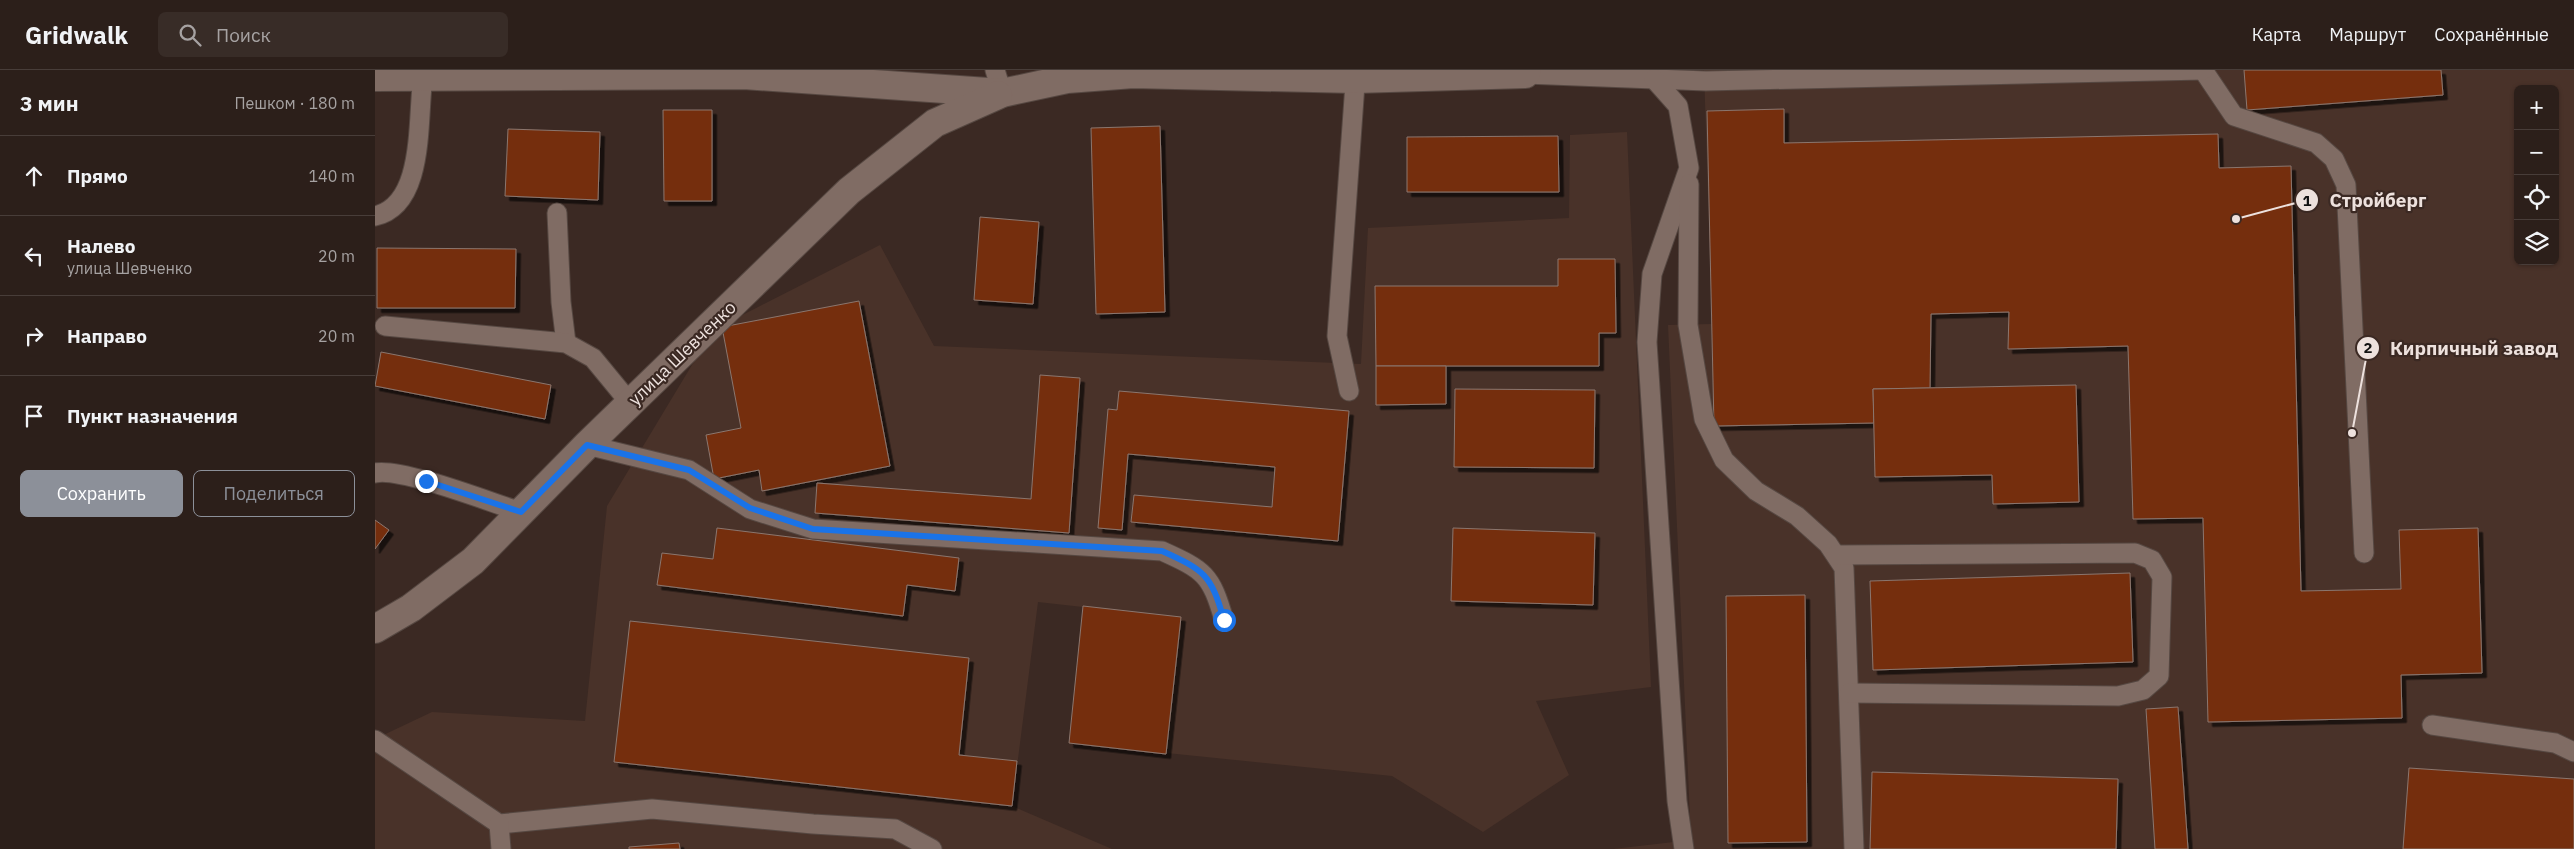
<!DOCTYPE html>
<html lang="ru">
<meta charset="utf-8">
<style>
:root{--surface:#2c1f1a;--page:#382c27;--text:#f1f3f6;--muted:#a6a2a2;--line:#483d39;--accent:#8c9099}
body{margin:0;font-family:"IBM Plex Sans",sans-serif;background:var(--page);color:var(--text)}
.controls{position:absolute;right:15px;top:15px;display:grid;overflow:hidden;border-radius:8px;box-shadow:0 1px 4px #0004}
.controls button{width:45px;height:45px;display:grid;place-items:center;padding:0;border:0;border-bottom:1px solid var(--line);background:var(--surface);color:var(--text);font:25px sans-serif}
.stop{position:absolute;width:15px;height:15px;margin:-11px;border:4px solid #1a73e8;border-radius:50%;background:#fff}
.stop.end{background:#1a73e8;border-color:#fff;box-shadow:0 1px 5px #0008}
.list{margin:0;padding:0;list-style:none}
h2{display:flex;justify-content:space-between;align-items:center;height:65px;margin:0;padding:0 20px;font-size:21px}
h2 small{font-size:16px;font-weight:400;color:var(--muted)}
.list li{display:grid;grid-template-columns:32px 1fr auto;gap:15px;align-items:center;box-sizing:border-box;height:80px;padding:0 20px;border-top:1px solid var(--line)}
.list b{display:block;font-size:19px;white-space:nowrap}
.list p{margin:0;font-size:16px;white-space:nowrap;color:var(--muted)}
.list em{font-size:16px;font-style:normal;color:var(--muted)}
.actions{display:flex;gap:10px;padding:15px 20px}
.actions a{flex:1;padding:11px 0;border:1px solid var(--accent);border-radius:8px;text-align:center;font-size:18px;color:var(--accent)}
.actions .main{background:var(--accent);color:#fff}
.icon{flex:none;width:28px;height:28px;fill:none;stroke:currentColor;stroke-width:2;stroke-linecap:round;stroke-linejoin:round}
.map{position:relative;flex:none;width:2199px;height:779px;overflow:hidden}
header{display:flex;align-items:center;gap:30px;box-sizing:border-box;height:70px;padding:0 25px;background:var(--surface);border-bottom:1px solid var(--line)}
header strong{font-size:24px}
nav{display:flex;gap:28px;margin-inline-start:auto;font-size:18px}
.search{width:350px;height:45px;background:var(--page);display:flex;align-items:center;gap:12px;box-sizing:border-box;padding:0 18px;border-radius:8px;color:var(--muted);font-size:19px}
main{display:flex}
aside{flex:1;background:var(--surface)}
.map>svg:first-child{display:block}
</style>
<header>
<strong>Gridwalk</strong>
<div class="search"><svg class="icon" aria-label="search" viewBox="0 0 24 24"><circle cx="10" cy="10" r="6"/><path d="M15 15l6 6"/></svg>Поиск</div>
<nav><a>Карта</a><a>Маршрут</a><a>Сохранённые</a></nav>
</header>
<main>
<aside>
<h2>3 мин<small>Пешком · 180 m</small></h2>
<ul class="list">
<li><svg class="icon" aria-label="ahead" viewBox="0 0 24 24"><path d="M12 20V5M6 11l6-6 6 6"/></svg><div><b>Прямо</b></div><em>140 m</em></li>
<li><svg class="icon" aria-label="left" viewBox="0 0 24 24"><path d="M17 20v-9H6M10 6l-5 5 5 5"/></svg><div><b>Налево</b><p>улица Шевченко</p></div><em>20 m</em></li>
<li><svg class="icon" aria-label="right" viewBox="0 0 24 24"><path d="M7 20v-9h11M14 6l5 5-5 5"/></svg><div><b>Направо</b></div><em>20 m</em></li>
<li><svg class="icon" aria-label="arrive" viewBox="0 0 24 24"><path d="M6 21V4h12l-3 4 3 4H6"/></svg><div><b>Пункт назначения</b></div></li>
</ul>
<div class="actions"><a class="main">Сохранить</a><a>Поделиться</a></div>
</aside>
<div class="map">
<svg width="2199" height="779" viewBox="0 0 2199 779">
<defs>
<filter id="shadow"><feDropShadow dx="4.5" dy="4.5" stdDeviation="0" flood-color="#0009"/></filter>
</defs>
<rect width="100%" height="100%" fill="#3b2923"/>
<g fill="#493229" fill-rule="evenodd">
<path d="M1329,0H2199V779H1238L1316,770L1293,255L1337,254ZM2143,19H2180V191H2143Z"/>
<path d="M1252,62L1276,617L1161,631L1194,705L1108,762L1017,706L694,673L708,537L663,532L637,736L737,779H0V669L57,642L210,651L232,436L338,260L505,175L559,276L986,294L993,158L1194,148L1195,65Z"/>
</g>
<g fill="#742f0f" stroke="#8b766e" filter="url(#shadow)">
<path d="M1869,0H2066L2068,25L1872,40Z"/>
<path d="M1409,39V73L1843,64L1844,98L1916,96L1926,521L2026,519L2024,460L2103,458L2107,603L2026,605L2027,648L1833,652L1828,448L1758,449L1753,276L1633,279L1634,242L1556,244L1555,318L1498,319L1499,353L1339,356L1332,41Z"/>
<path d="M288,40H337V131H289Z"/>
<path d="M785,56L790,242L721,244L716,58Z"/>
<path d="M133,59L225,62L223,130L130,126Z"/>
<path d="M1183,66L1184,122H1032V67Z"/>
<path d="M605,147L664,152L658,234L599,230Z"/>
<path d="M2,178L141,179L140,238H2Z"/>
<path d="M1183,189H1240L1241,263H1224V296H1001L1000,216H1183Z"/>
<path d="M484,231L515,396L387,421L384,400L339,409L331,365L366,358L347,257Z"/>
<path d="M6,282L176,315L170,349L0,316Z"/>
<path d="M1001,296H1071V334L1001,335Z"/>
<path d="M665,305L705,308L694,463L440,443L442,413L656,429Z"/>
<path d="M1701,315L1704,432L1618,434L1617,405L1500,407L1498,319Z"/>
<path d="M1080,319L1220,320L1219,398L1079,397Z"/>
<path d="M744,321L974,341L963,471L756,452L759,425L897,437L900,397L753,384L747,460L723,458L733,339L742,340Z"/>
<path d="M0,450L14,460L0,479Z"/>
<path d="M342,458L584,488L580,521L532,515L528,546L282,515L287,483L338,489Z"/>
<path d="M1078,458L1220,463L1218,535L1076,531Z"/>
<path d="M1755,503L1758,592L1498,600L1495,511Z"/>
<path d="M1430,525L1432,772L1353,773L1351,526Z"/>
<path d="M708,536L806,547L791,684L694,673Z"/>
<path d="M255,551L594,588L584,685L642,691L637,736L239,692Z"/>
<path d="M1803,637L1813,779H1780L1771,639Z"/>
<path d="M2034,698L2199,709V779H2028Z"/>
<path d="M1497,702L1743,709L1741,779H1495Z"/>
<path d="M304,773L305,779H254V777Z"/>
</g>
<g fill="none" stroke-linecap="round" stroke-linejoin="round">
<g stroke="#564842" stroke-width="21">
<g id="lane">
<path d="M620,0L627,23"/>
<path d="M1828,0L1859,46L1941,73L1959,89L1971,115L1989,483"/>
<path d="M1150,4L1331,11L1828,0"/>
<path d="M1279,9L1303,36L1314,98L1277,204L1272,272L1302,731L1309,779"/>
<path d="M1314,114L1313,255L1329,349L1349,390L1381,421L1422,446L1453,474L1469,498L1479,779"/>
<path d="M182,143L186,232L191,273"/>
<path d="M0,146C53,134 41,41 49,0"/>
<path d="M10,256L191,273L218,288L255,333"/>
<path d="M974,321L962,266L981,0"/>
<path d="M212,375L314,400L375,439L438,459L787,481C829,500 836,504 849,550"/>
<path d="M0,403C25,397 117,433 146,442"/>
<path d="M1461,485L1760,483L1777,490L1787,507L1784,606L1768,620L1743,626L1474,623"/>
<path d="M2057,655L2180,673L2199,682"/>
<path d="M0,670L124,754L277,739L438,754L520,759L557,779"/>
<path d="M124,754L126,779"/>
</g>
</g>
<g stroke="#564842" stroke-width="30">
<g id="street">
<path d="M0,7L369,5L627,23L692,9L758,4L980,9L1150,4L1152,0"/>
<path d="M0,559L36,538L98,491L212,375L474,121L560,53L623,25"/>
</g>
</g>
<use href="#lane" stroke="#806c64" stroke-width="19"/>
<use href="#street" stroke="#806c64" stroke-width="28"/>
</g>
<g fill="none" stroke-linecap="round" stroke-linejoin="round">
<path stroke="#1a73e8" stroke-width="6" d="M51,411L146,442L212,375L314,400L375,438L438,459L787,481C829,500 836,504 849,550"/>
</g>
<g text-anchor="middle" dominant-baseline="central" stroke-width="4.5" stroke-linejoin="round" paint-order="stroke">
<g font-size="18" fill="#ede1dd" stroke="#3b2923">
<text transform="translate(307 283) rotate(-44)">улица Шевченко</text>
</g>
</g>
<path fill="none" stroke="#ede1dd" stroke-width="2" d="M1861 149L1932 130M1977 363L1993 278"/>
<g fill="#ede1dd" stroke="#3b2923" stroke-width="2">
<circle cx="1861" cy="149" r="5"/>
<circle cx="1977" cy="363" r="5"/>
<circle cx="1932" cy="130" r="12"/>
<circle cx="1993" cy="278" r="12"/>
</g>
<g font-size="15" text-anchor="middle" font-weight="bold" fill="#111">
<text x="1932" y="136">1</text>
<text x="1993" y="283">2</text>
</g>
<g font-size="19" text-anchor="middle" font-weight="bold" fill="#ede1dd" stroke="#3b2923" stroke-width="4.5" stroke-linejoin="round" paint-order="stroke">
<text x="2003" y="137">Стройберг</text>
<text x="2099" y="285">Кирпичный завод</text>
</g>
</svg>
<div class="controls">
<button>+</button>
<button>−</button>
<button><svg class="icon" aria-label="locate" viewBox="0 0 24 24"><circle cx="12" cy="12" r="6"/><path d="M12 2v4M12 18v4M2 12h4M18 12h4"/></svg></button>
<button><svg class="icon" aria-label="layers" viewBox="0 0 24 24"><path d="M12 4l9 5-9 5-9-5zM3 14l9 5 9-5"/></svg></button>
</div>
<div class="stop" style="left:849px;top:550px"></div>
<div class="stop end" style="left:51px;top:411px"></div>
</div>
</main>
